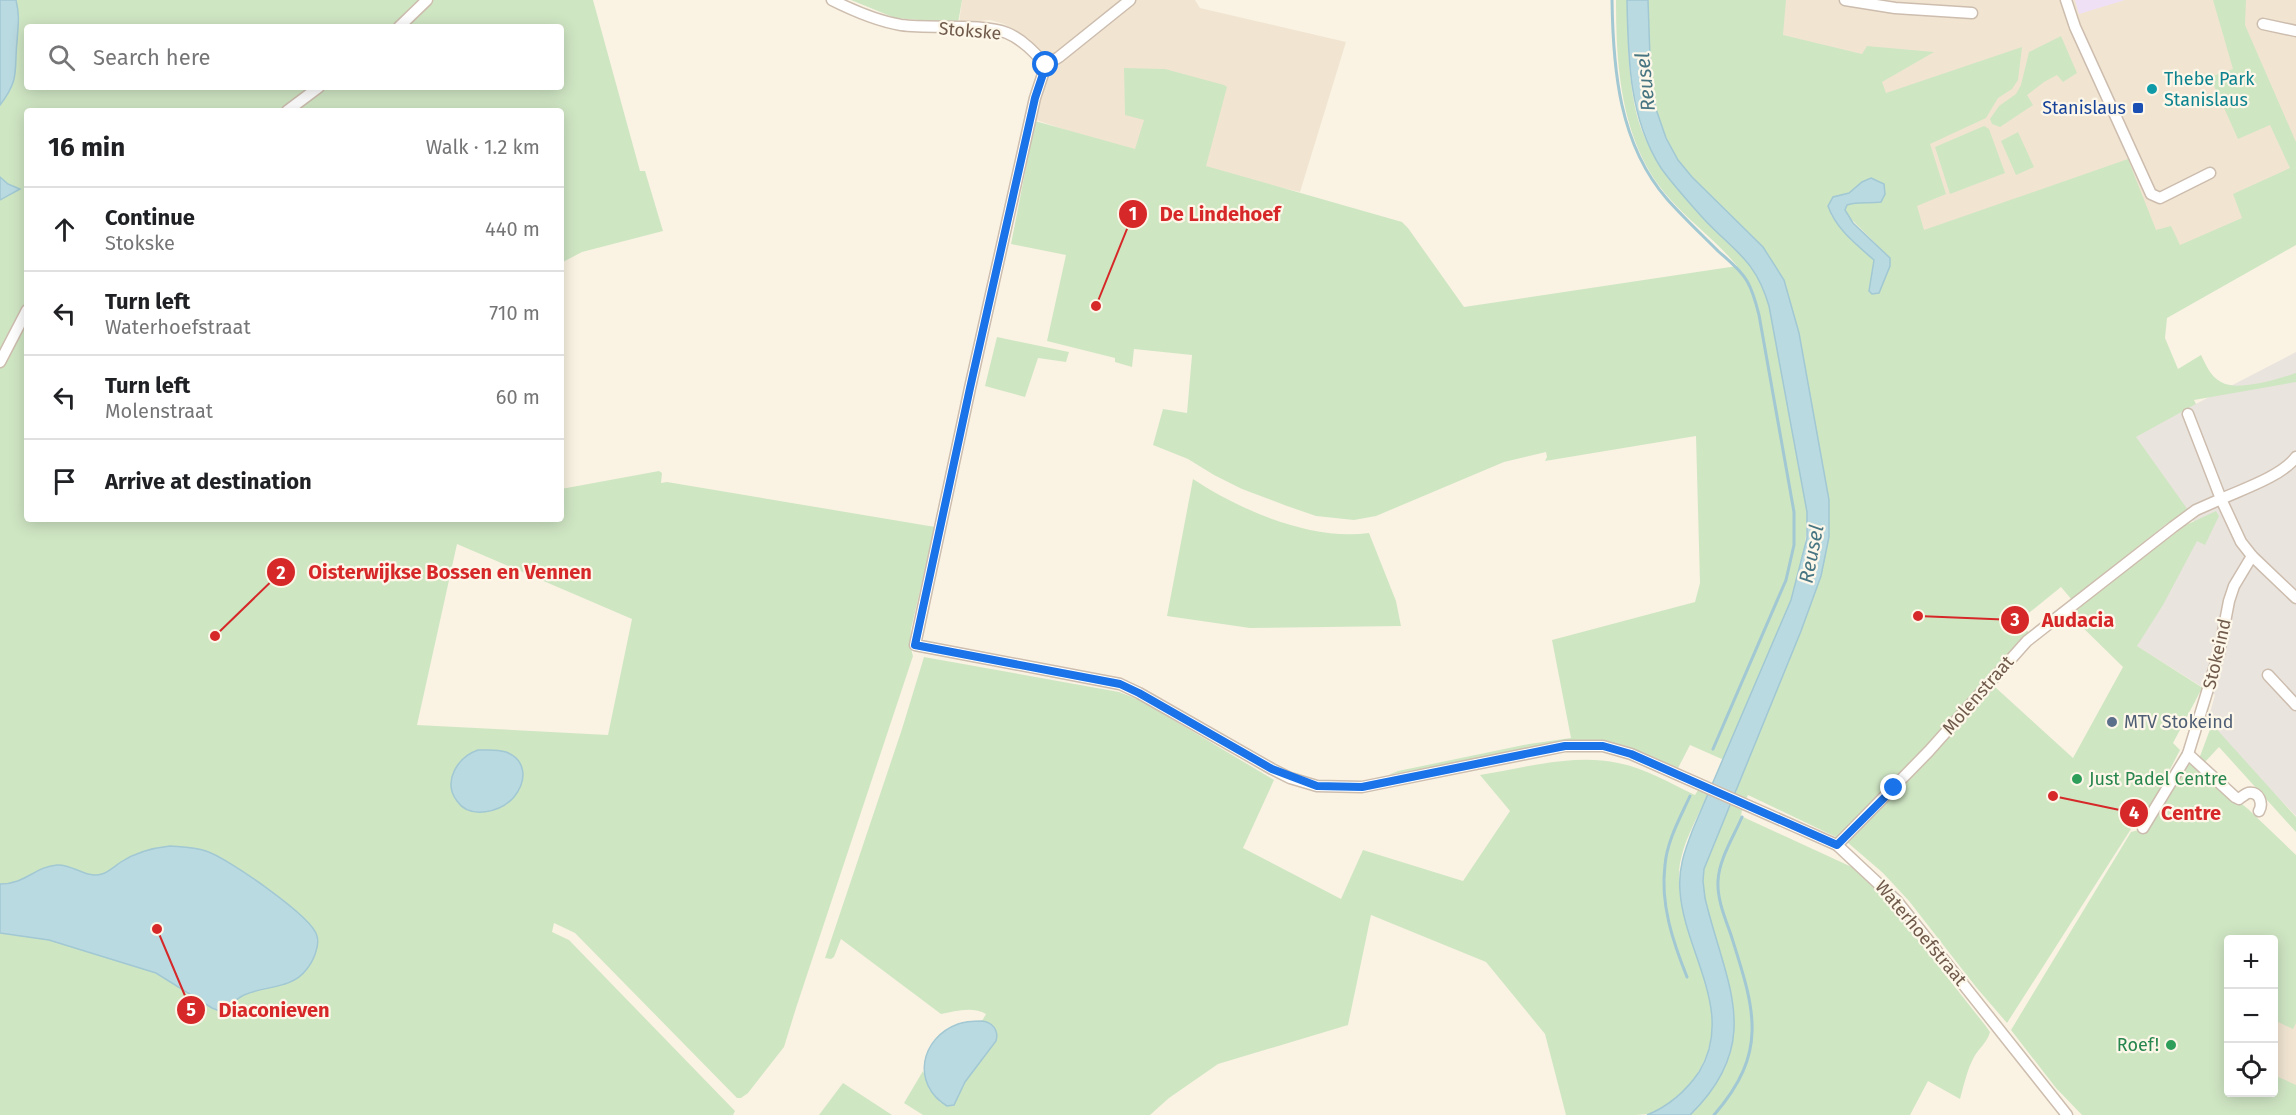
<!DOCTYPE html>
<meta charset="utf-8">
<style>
:root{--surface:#fff;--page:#f6f6f6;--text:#202124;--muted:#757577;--line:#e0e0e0}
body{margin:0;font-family:"Fira Sans",sans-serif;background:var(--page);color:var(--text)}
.controls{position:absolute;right:18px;bottom:18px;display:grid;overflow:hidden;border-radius:6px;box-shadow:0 3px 15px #0003}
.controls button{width:54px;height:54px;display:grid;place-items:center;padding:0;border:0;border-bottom:2px solid var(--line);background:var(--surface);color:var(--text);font:30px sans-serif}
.stop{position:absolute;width:18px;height:18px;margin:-14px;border:4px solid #1a73e8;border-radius:50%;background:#fff}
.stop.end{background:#1a73e8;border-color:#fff;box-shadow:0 2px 6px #0008}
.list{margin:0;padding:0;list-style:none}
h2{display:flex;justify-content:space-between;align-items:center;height:78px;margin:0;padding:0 24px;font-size:26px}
h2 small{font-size:20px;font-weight:400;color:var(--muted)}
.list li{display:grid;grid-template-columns:39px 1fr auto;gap:18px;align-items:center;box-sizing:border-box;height:84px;padding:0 24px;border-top:2px solid var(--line)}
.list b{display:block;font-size:22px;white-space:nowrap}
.list p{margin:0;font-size:20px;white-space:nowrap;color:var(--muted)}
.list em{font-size:20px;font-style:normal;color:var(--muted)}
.icon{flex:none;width:33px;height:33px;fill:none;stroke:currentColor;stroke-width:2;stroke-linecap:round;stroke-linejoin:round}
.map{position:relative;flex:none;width:2296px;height:1115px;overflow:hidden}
.search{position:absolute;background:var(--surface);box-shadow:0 3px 15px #0003;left:24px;top:24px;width:540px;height:66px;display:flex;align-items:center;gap:15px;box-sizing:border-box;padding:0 21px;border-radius:6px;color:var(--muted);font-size:22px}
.panel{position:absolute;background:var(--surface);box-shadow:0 3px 15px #0003;left:24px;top:108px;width:540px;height:414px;border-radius:6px}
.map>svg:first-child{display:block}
</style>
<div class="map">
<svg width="2296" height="1115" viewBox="0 0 2296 1115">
<rect width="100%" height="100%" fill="#faf3e3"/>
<g fill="#f1e5d2">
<path d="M962,0H1195L1200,8L1346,42L1300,192L1203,169L1149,116L1140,155L1036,120L1044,53L1022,34L1004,24L990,20L959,23Z"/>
<path d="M1784,0H2296V184L2245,220L2167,257L1912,241L1780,37Z"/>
<path d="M2274,1018L2296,1019V1086L2274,1077Z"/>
</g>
<path fill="#eae4de" d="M2296,352V816L2207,723L2215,695L2135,645L2195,523L2134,436Z"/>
<path fill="#efe0f6" d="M2075,0H2125L2079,14Z"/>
<g fill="#cfe6c3" fill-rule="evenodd">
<path d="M0,0H593L640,171H645L663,231L582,252L561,263V111H27V519H561V489L659,471L662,473L661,483L667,482L935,527L911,629L910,645L913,656L796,1008L784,1047L748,1093L741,1098H737L575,933L554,923L552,932L569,940L735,1111L733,1115H0ZM27,27H561V87H27ZM457,544L632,619L608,735L417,725Z"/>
<path d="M851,0H962L958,23L895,18Z"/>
<path d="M1616,0H1627C1628,43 1627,110 1650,147C1658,160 1669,172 1678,184C1687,196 1695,209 1705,220C1736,251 1756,262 1769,306L1807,512C1808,542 1800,571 1791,600L1724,760L1690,745L1677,770L1635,752L1551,745L1388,775L1398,771L1529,744L1571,738L1552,640L1695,602L1700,583L1696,436L1545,461L1547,457L1546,452L1504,462L1376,516L1354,520L1316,516L1287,506L1242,489L1214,475L1188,459L1153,445L1163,409L1187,413L1192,355L1134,349L1132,367L1115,362V358L1047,341L1066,255L1011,244L1035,121L1135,149L1144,120L1125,115L1124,68L1165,69L1224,85L1227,87L1206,166L1402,222L1408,228L1464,307L1737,266C1718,242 1690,222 1669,198C1621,144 1616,68 1616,0Z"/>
<path d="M1648,0H1786L1783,35L1862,54L1867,46L1934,52L1882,82L1886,93L2022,47L2018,80L2012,89L1998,98L1986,118L1930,144L1946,194L1917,206L1924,230L2128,159L2156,230L2171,226L2180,245L2242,218L2233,194L2290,168L2270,125L2238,139L2210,77L2233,69L2213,0H2246L2245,25L2296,142V245L2167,318L2165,338L2178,369L2201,355C2206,365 2210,376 2221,382C2238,392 2278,379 2296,373V382L2194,400L2196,404L2136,437L2188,510L2165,525L2072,600L2061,587L2019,621L2030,634L1936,738L1838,838L1748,795L1745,801L1735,796L1743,769L1801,631L1829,500L1799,333L1784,280L1763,247L1692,177L1678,160L1666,138L1656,109L1651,87ZM1854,189L1866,203L1858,201L1847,205L1845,210L1847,215L1890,258L1871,276L1874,260L1852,241L1831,215L1833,197L1849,193Z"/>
<path d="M2061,36L2077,73L2063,82L2057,75L2044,82L2027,95L2033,105L2000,127L1992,124L1990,119L1999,106L2016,94L2021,85L2029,52Z"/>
<path d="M1984,126L1989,129L2005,173L1950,194L1935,147Z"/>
<path d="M2018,132L2034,167L2016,175L2001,141Z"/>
<path d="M997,337L1069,352L1066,362L1038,358L1025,397L985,386Z"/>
<path d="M1193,479C1240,510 1311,541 1369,533L1396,601L1401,626L1250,628L1167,616Z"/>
<path d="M2216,511L2219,516L2205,545L2197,541L2163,605L2137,646L2206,690L2200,692L2173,743L2180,750L2142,824L2131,829L2007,1023L1976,987L1909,901L1883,873L1847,842L1864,821L1995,687L2073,758L2123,667L2069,614L2186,525Z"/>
<path d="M924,657L1119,692L1140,700L1274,780L1243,848L1341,899L1363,850L1463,881L1510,811L1480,775C1524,768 1574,753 1618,763C1645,768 1670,783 1695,795L1698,790L1708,794C1697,819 1679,848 1679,876C1678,944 1740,1006 1697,1074C1687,1091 1668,1109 1649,1114C1641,1115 1630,1115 1621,1115C1603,1115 1585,1115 1566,1115L1545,1034L1486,962L1371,915L1348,1025L1218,1064L1169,1098L1150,1115H923L904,1103L923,1071L929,1089L941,1103L956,1101L965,1082L996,1041C996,1030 995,1022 982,1021L986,1014C973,1006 955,1011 941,1014L841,939L834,957L831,959L825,958L902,729Z"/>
<path d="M2212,724L2296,817V832L2219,747L2204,763L2199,759Z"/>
<path d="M2189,760L2248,809L2296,855V1023L2293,1029L2274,1020V940H2228V1092H2274V1075L2296,1085V1115H2082L2056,1088L2011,1030L2131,832L2147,828Z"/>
<path d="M1731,805L1742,810L1741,816L1854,868L1883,896L1985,1025L1990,1032C1987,1043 1979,1048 1974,1057C1967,1070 1964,1085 1960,1099L1928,1081L1910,1115H1690C1752,1055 1737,1008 1715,934C1710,917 1703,899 1703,881C1702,855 1720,828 1731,805Z"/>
<path d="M843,1083L892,1115H819Z"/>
</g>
<g fill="#badae2" stroke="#a1c8d3" stroke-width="1.5">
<path d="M0,0H16C20,17 18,25 17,42C14,71 20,79 0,105Z"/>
<path d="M1627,0H1648L1651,87L1656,109L1666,138L1678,160L1692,177L1763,247L1784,280L1799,333L1829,500V537L1821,576L1801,631L1704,869L1703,881L1705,898C1725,983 1766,1041 1690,1115H1647C1669,1106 1686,1091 1699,1072C1736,1012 1684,952 1680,891C1678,868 1685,850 1693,829L1791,600L1807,538V512L1769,306C1755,258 1733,251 1702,217C1688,201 1673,185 1661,168C1629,118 1628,58 1627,0Z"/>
<path d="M0,177L8,184L20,189L0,200Z"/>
<path d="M1871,178L1884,184L1885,194L1881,202C1868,204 1859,201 1847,205L1845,210L1853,223L1890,258V266L1879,293L1872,294L1869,291L1874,260C1856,244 1836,229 1828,206L1833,197L1849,193L1862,182Z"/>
<path d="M478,750C487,750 497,749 506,752C527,760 527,781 514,797C501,812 470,820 457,801C442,781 458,757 478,750Z"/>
<path d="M170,846C182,847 194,847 206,851C226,857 313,917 317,936C320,946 313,962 306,970C292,989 263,986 244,995C235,999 230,1007 222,1012L212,1008L156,973L49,940L0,933V884C26,884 34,867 57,865C73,864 86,879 102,874C109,872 115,866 121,862C136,852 152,848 170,846Z"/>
<path d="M982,1021C993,1022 999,1031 996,1041L965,1082L954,1105L947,1106C911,1084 920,1038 958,1024C966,1021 974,1021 982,1021Z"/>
</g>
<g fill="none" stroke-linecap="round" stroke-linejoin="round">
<g stroke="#a1c8d3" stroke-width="3">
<path d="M1612,0C1613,69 1619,144 1667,199C1683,217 1701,234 1718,251C1728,260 1740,269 1747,281C1753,291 1756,303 1759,315L1794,512V545L1786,580L1713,749"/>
<path d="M1687,977C1673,942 1660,904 1665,865C1667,841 1680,818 1690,796"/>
<path d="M1714,1115C1770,1051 1754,1008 1731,935C1725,918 1717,899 1718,881C1719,859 1734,836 1742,817"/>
</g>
<g stroke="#cdbdae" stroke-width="13">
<g id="minor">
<path d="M832,0C854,11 877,21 901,25C931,29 982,23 1007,33C1022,39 1035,53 1046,65L1035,98L970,388L915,645L1120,684L1139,693L1272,769L1290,778L1317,786L1362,787L1565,746H1603L1631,754L1837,845L1897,901L2067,1115"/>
<path d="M1845,0L1895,8L1972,13"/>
<path d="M2066,0L2075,27L2151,194L2160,198L2210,173"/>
<path d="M2263,24L2296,31"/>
<path d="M399,27L427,0"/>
<path d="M1046,65L1059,57L1130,0"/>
<path d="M287,111L319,87"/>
<path d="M0,362L27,310"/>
<path d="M2296,457C2282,476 2243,489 2221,499L2241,542L2252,556L2296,598"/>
<path d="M2268,675L2296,705"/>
<path d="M2188,754L2235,797L2239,799C2240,798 2247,793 2248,793C2260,791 2263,804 2259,811"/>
<path d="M2143,828L2188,754L2219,653L2229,601L2234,586L2252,556"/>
<path d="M1837,845L1929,751L2027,641L2173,527L2196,510L2221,499L2188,414"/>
</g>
</g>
<use href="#minor" stroke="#fff" stroke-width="10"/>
</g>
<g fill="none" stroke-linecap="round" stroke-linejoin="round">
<path stroke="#1a73e8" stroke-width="8" d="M1046,65L1035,98L970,388L915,645L1120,684L1139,693L1272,769L1317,786L1362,787L1565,746H1603L1631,754L1837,845L1894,788"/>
</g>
<circle fill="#0f9aa8" stroke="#fdf7e9" stroke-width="2" cx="2152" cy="89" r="6"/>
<rect fill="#1a4fb4" stroke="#fdf7e9" stroke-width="2" x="2132" y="102" width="12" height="12" rx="3"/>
<circle fill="#5c6f8a" stroke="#fdf7e9" stroke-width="2" cx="2112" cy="722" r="6"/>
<g fill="#2e9e5b" stroke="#fdf7e9" stroke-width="2">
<circle cx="2077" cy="779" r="6"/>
<circle cx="2171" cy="1045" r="6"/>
</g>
<g text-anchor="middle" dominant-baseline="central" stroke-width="4.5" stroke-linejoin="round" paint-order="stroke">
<g font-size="18" fill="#705a4b" stroke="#fdf7e9">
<text transform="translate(970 31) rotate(5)">Stokske</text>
<text transform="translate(2217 654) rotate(-77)">Stokeind</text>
<text transform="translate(1978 695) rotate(-49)">Molenstraat</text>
<text transform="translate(1921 933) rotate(50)">Waterhoefstraat</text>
</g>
<g font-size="18" fill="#0d838f" stroke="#fdf7e9" text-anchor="start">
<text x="2164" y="79">Thebe Park<tspan x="2164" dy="21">Stanislaus</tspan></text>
</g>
<g font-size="18" fill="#164399" stroke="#fdf7e9" text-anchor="end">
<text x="2126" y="108">Stanislaus</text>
</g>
<g font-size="18" fill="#4e5e75" stroke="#fdf7e9" text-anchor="start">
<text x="2124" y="722">MTV Stokeind</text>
</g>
<g font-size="18" fill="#27864d" stroke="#fdf7e9" text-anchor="start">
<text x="2089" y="779">Just Padel Centre</text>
<text x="2159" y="1045" text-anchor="end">Roef!</text>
</g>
<g font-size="20" font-style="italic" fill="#477582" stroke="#fdf7e9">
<text transform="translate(1645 82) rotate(-96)">Reusel</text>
<text transform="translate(1811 554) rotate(-79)">Reusel</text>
</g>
</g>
<path fill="none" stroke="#d62828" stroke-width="2" d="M1096 306L1133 214M215 636L281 572M1918 616L2015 620M2053 796L2134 813M157 929L191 1010"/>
<g fill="#d62828" stroke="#fdf7e9" stroke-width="2">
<circle cx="1096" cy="306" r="6"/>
<circle cx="215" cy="636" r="6"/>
<circle cx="1918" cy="616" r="6"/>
<circle cx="2053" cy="796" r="6"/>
<circle cx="157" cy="929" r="6"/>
<circle cx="1133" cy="214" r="15"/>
<circle cx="281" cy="572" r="15"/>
<circle cx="2015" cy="620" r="15"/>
<circle cx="2134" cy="813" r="15"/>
<circle cx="191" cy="1010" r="15"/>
</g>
<g font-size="18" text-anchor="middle" font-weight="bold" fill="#fff">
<text x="1133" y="220">1</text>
<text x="281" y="579">2</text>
<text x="2015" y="626">3</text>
<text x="2134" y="819">4</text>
<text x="191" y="1016">5</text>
</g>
<g font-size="20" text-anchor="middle" font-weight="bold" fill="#d62828" stroke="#fdf7e9" stroke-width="4.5" stroke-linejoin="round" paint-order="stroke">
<text x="1220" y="221">De Lindehoef</text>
<text x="450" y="579">Oisterwijkse Bossen en Vennen</text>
<text x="2078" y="627">Audacia</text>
<text x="2191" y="820">Centre</text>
<text x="274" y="1017">Diaconieven</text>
</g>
</svg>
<div class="controls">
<button>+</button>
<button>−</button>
<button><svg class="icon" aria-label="locate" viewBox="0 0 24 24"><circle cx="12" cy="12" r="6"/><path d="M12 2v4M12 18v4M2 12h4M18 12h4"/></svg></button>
</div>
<div class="stop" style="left:1046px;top:65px"></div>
<div class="stop end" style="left:1894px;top:788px"></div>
<div class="search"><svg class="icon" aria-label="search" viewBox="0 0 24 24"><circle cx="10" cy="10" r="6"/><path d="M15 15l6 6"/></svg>Search here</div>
<section class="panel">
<h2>16 min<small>Walk · 1.2 km</small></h2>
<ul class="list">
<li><svg class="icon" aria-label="ahead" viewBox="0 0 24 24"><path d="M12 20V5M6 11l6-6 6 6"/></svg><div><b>Continue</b><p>Stokske</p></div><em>440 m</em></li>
<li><svg class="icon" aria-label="left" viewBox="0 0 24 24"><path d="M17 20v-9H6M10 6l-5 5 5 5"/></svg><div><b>Turn left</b><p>Waterhoefstraat</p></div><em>710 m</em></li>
<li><svg class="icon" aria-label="left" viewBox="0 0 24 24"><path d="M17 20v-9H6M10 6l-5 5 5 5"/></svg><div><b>Turn left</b><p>Molenstraat</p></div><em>60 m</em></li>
<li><svg class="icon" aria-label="arrive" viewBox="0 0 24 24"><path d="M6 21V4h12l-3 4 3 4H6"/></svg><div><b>Arrive at destination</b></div></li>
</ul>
</section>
</div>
